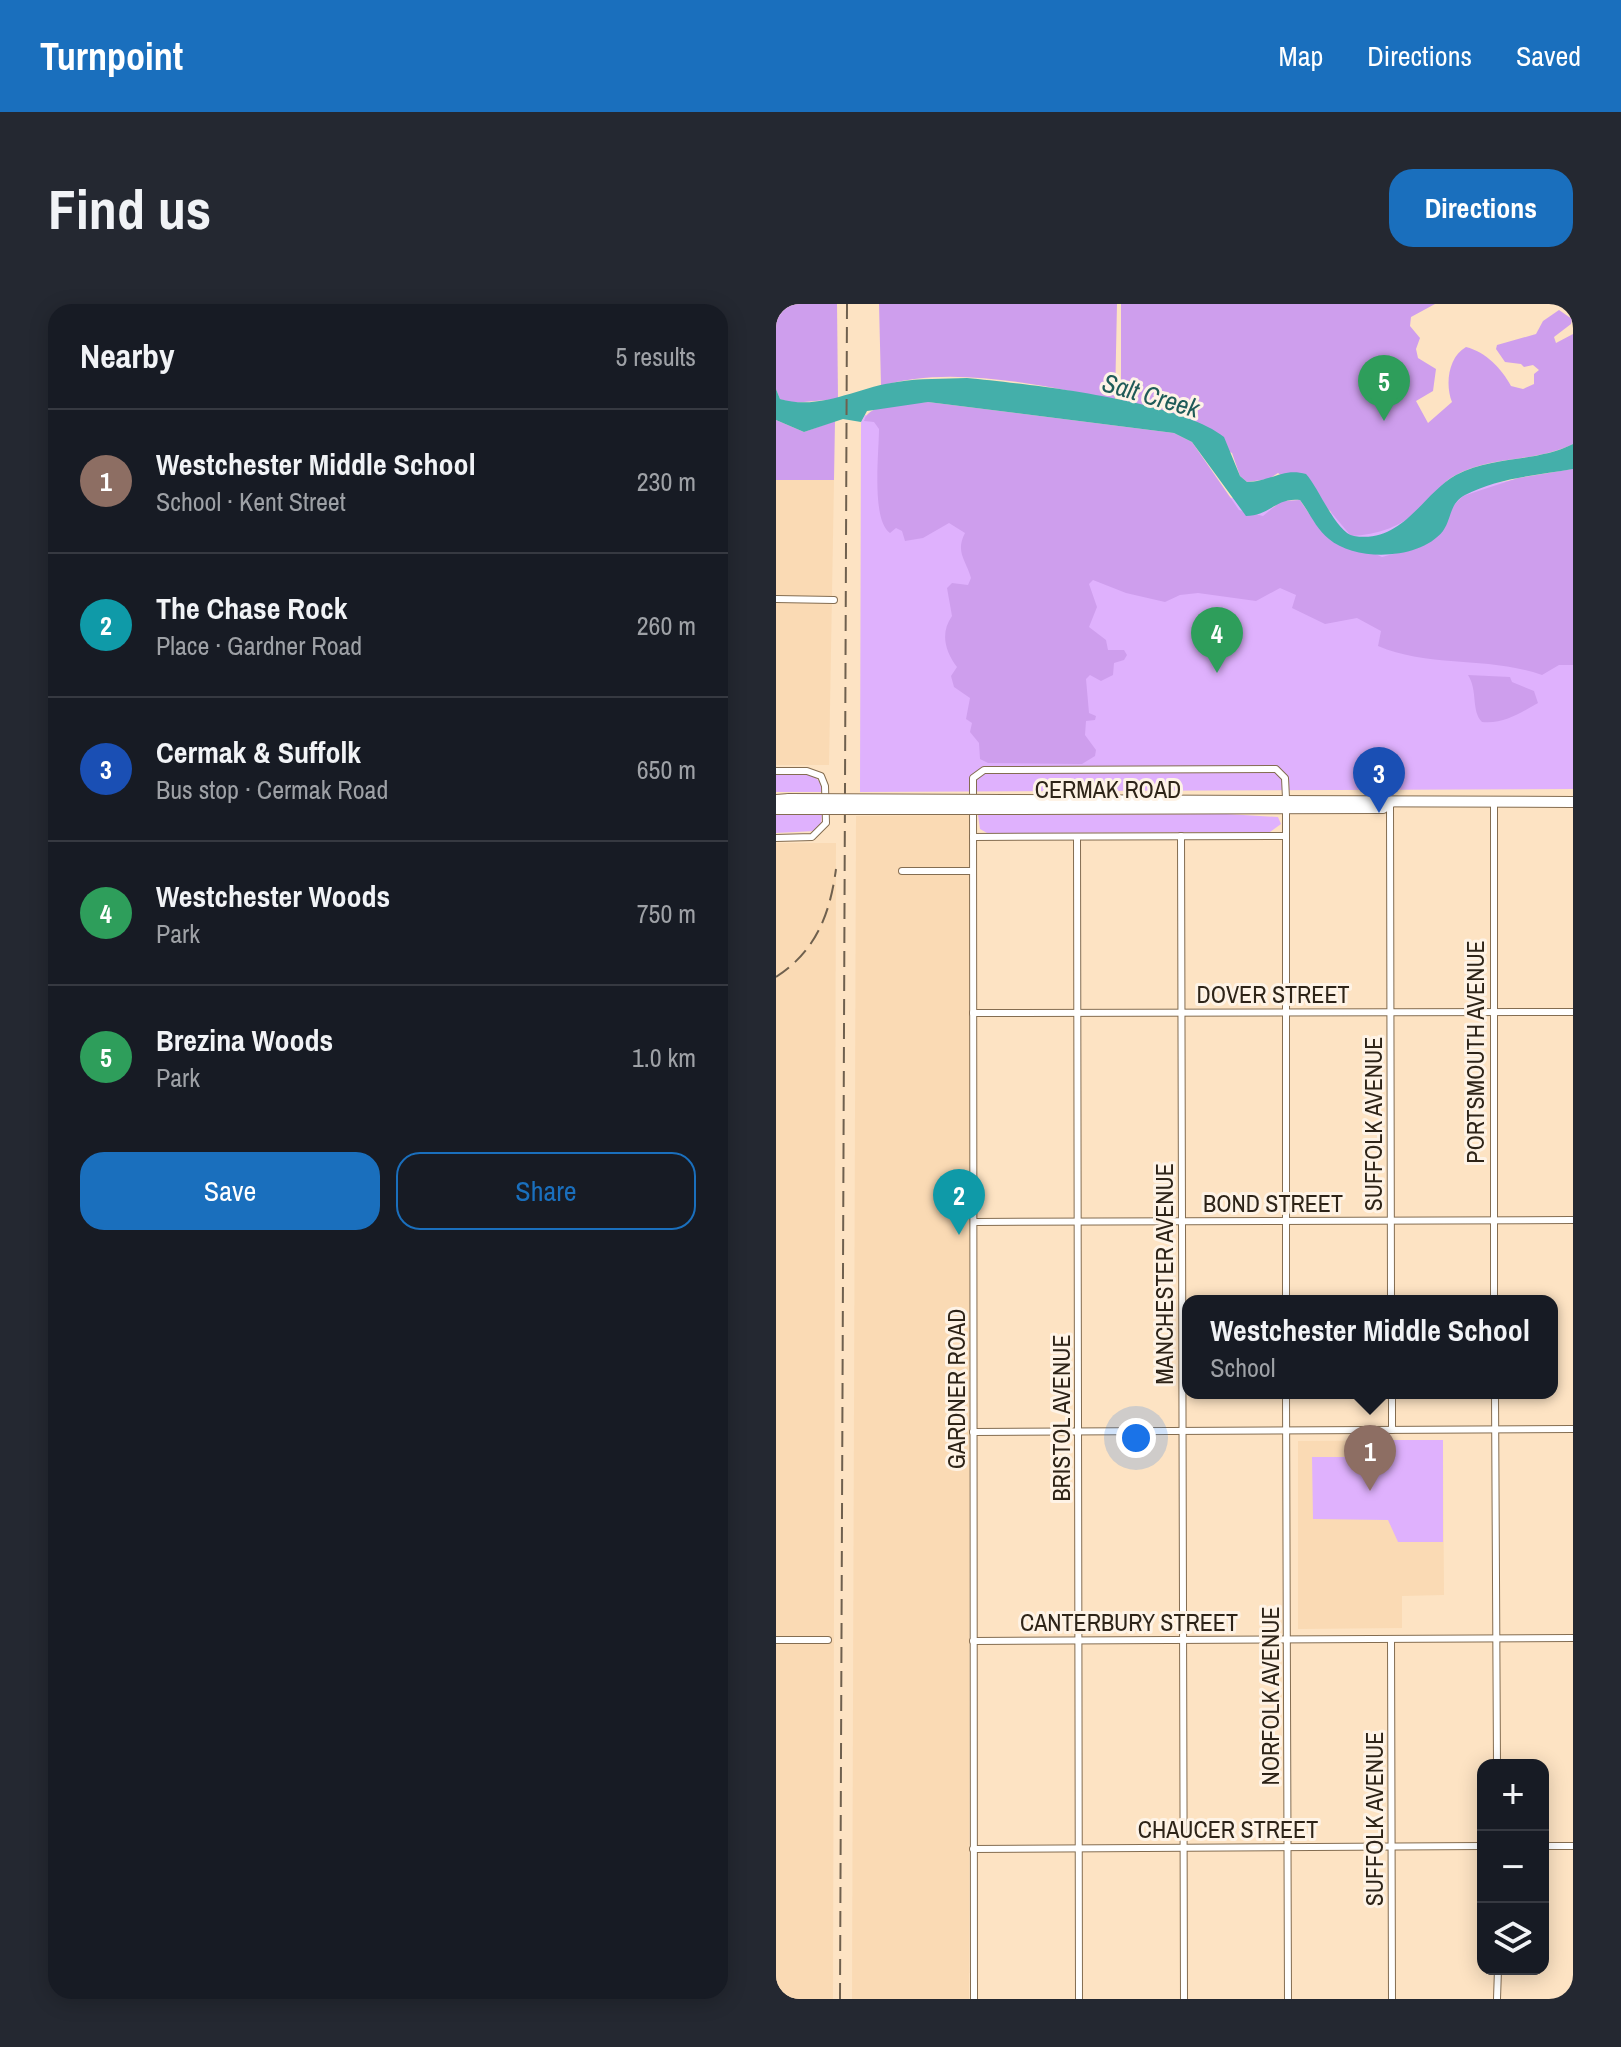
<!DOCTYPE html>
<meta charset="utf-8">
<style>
:root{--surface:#171b24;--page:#242831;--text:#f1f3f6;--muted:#9ea1a6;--line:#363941;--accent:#1a6fbd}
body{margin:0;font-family:"Archivo Narrow",sans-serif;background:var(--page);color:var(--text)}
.controls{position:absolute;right:24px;bottom:24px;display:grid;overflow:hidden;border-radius:16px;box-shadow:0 4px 20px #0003}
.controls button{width:72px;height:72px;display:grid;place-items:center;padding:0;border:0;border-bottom:2px solid var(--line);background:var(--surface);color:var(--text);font:40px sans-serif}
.you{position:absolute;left:360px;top:1134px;width:28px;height:28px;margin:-20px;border:6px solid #fff;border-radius:50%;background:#1a73e8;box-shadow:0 0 0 12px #1a73e833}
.badge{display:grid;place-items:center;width:52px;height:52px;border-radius:50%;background:var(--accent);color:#fff;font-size:26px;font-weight:700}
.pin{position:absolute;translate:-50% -66px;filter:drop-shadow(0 2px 4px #0008)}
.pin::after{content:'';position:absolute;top:42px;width:28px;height:24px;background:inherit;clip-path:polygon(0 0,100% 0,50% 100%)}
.popup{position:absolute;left:406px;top:991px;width:376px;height:104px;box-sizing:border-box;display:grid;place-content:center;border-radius:16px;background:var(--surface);filter:drop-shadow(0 2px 6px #0005);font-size:26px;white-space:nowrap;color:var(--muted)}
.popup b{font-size:30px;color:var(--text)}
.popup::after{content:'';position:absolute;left:50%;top:100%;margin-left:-16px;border:16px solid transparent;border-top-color:var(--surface)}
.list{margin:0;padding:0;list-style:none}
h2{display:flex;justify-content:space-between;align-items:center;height:104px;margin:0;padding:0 32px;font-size:34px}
h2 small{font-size:26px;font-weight:400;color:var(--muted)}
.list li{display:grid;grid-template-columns:52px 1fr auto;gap:24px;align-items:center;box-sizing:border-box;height:144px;padding:0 32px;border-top:2px solid var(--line)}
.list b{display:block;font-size:30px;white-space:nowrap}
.list p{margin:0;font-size:26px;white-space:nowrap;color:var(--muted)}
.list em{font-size:26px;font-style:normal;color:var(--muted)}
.actions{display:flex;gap:16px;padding:24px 32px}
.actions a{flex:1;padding:18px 0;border:2px solid var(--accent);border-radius:24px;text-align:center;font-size:28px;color:var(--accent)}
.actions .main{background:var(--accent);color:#fff}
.icon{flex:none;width:44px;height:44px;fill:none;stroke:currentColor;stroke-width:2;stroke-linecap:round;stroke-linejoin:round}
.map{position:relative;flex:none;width:797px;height:1695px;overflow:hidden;border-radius:24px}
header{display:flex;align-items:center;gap:48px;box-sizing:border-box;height:112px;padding:0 40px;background:var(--accent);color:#fff}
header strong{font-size:38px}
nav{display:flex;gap:44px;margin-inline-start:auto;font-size:28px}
.intro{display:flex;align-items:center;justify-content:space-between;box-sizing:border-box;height:192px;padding:0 48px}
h1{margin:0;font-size:56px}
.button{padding:20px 36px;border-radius:24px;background:var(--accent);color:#fff;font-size:28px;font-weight:700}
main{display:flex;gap:48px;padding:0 48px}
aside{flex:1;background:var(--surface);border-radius:24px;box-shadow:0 4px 20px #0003}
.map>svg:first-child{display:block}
</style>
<header>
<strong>Turnpoint</strong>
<nav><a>Map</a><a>Directions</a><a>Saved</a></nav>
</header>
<div class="intro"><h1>Find us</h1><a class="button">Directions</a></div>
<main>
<aside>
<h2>Nearby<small>5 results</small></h2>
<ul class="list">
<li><span class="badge" style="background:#8d6e63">1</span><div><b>Westchester Middle School</b><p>School · Kent Street</p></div><em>230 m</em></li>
<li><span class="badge" style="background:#0f9aa8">2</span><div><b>The Chase Rock</b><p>Place · Gardner Road</p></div><em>260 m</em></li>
<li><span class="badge" style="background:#1a4fb4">3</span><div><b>Cermak &amp; Suffolk</b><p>Bus stop · Cermak Road</p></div><em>650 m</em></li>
<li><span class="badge" style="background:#2e9e5b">4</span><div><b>Westchester Woods</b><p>Park</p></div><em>750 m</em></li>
<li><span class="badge" style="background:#2e9e5b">5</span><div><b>Brezina Woods</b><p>Park</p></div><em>1.0 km</em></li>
</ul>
<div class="actions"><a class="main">Save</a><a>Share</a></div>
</aside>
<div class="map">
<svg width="797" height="1695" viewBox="0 0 797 1695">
<rect width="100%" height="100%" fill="#fde3c3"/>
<g fill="#fadab4">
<path d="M0,176H58L53,461H0Z"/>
<path d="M193,511V1695H76L80,512Z"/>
<path d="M0,539H60L57,1695H0Z"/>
<path d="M667,1136L668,1291L626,1292V1324L522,1325V1137Z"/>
</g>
<g fill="#dfb1fd">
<path d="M89,111L536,212L797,165V485L84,488L85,118Z"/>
<path d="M0,470L37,471L44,478L46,488H0Z"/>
<path d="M46,510L45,521L39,527L0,529V511Z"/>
<path d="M451,510L502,513L505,520L494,528L211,529L204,525L202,511Z"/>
<path d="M573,1136H667V1238H622L612,1216L537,1215L536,1153H573Z"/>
</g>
<g fill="#ce9eed">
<path d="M0,0H61L62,95L16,99L4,95L0,85Z"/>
<path d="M103,0H341L339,96C268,82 175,60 105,82Z"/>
<path d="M345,0H659L635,13L634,22L644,34L640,45L642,54L660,65L657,87L640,97L652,119L676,98C669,81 672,53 690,43C710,48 726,65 735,82L747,85L758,80V70L763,66L757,61L748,63L745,60L729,58L720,45L721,41L760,30L767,17L783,6L796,15L795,20L778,33L780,39L797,30V140C759,159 715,151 678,172C667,178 660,189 652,198C632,220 604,231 575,232L554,207L502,169L493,175L471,178L464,172L456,149L345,98Z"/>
<path d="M152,98L398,129L416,138L463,206L487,212L505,197L524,196L542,223L606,253L632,246L671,217L674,205L687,192L742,174L797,165V361H783L766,371C712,352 654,364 602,342L605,327L581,314L549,320L516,304L520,291L504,284L480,297L422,289L404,291L389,298L350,289L317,276L313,280L321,303L313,323L330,336L332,346H348L351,351L348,356L338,359L337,371L325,377L314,371L310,375L313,409L320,412L319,416L310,417L309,431L320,446L319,452L306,460L212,459L204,455L203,439L194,428L196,419L190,415L194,394L178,383L175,372L181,363C169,347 164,329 176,312L171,284L176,279L192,281L195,274C190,256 179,248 189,229L173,219L147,234L129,237L126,227L120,224L114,229C95,216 103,149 103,125L98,118L88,117C93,97 134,100 152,98Z"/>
<path d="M0,116L28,128L59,117L58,176H0Z"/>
<path d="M692,371L734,373L736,378L758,387L762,399C744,409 729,420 706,418C695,407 702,386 692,371Z"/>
</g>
<path fill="#44afaa" d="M191,74C252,80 402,96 448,133L464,172L471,178C494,178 507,163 530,170C543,184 560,229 578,232C627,240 647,189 680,171C718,151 759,159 797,140V165C762,171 721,174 689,191C673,200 676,214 667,227C644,256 580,258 553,235C540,225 534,209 524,196C500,193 494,212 470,212L416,138L398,129L152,98L91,107L85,118L67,115L28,128L0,116V85L4,95C45,107 82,83 121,78C144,74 168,75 191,74Z"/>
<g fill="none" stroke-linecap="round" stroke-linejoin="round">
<g stroke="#846d51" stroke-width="8">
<g id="minor">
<path d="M0,295L58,296"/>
<path d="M0,467H31L45,472L49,482L50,519L36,533L0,534"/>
<path d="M718,498V997"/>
<path d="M614,501L615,997"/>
<path d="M510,505V997"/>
<path d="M405,532L408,1695"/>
<path d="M197,533L510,532"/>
<path d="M301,533L303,1695"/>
<path d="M126,567H197"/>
<path d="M197,709L797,708"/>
<path d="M198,918L797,916"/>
<path d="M510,1089L512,1695"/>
<path d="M616,1089V1126"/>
<path d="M719,1089L721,1461"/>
<path d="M197,1128L797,1125"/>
<path d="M615,1335L616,1695"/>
<path d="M0,1336H52"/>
<path d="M197,1337L797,1334"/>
<path d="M767,1542H797"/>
<path d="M197,1545L707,1542"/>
<path d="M198,1695L197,474L208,466L500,465L509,474L510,494"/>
<path d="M721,1695L722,1665"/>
</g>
</g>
<g stroke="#846d51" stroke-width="12">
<g id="primary">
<path d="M0,496L13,495"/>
<path d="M228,496L797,498"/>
<path d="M0,505H13"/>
<path d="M228,505L607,504L614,499"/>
</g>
</g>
<use href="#minor" stroke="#fff" stroke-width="6"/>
<use href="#primary" stroke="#fff" stroke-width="10"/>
<g stroke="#6f604e" stroke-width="2" stroke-dasharray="16 8" stroke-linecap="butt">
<path d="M0,673C40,647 54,610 60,565"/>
<path d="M64,1695L71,0"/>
</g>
<g stroke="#846d51" stroke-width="12" stroke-linecap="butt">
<g id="primary-bridge">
<path d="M13,495L228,496"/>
<path d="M13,505H228"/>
</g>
</g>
<use href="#primary-bridge" stroke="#fff" stroke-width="10"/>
</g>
<g text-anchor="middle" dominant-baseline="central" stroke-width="6" stroke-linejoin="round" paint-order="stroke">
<g font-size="24" fill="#2e2418" stroke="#fef3e6">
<text x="332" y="485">CERMAK ROAD</text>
<text x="497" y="690">DOVER STREET</text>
<text transform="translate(699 748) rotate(-90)">PORTSMOUTH AVENUE</text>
<text transform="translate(597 820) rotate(-90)">SUFFOLK AVENUE</text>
<text x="497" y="899">BOND STREET</text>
<text transform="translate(388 970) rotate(-90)">MANCHESTER AVENUE</text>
<text transform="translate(180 1085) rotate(-90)">GARDNER ROAD</text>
<text transform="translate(285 1114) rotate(-90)">BRISTOL AVENUE</text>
<text x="353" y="1318">CANTERBURY STREET</text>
<text transform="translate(494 1392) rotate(-90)">NORFOLK AVENUE</text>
<text transform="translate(598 1515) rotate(-90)">SUFFOLK AVENUE</text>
<text x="452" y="1525">CHAUCER STREET</text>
</g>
<g font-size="26" font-style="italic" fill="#1f5b58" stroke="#fef3e6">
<text transform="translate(375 91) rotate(16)">Salt Creek</text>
</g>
</g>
</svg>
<div class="controls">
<button>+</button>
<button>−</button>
<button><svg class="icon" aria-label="layers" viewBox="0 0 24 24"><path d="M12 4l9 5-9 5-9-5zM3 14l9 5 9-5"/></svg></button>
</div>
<div class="you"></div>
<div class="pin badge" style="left:594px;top:1187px;background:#8d6e63">1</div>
<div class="popup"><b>Westchester Middle School</b>School</div>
<div class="pin badge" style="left:183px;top:931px;background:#0f9aa8">2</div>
<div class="pin badge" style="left:603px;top:509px;background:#1a4fb4">3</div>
<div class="pin badge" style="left:441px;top:369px;background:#2e9e5b">4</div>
<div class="pin badge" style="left:608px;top:117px;background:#2e9e5b">5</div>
</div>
</main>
